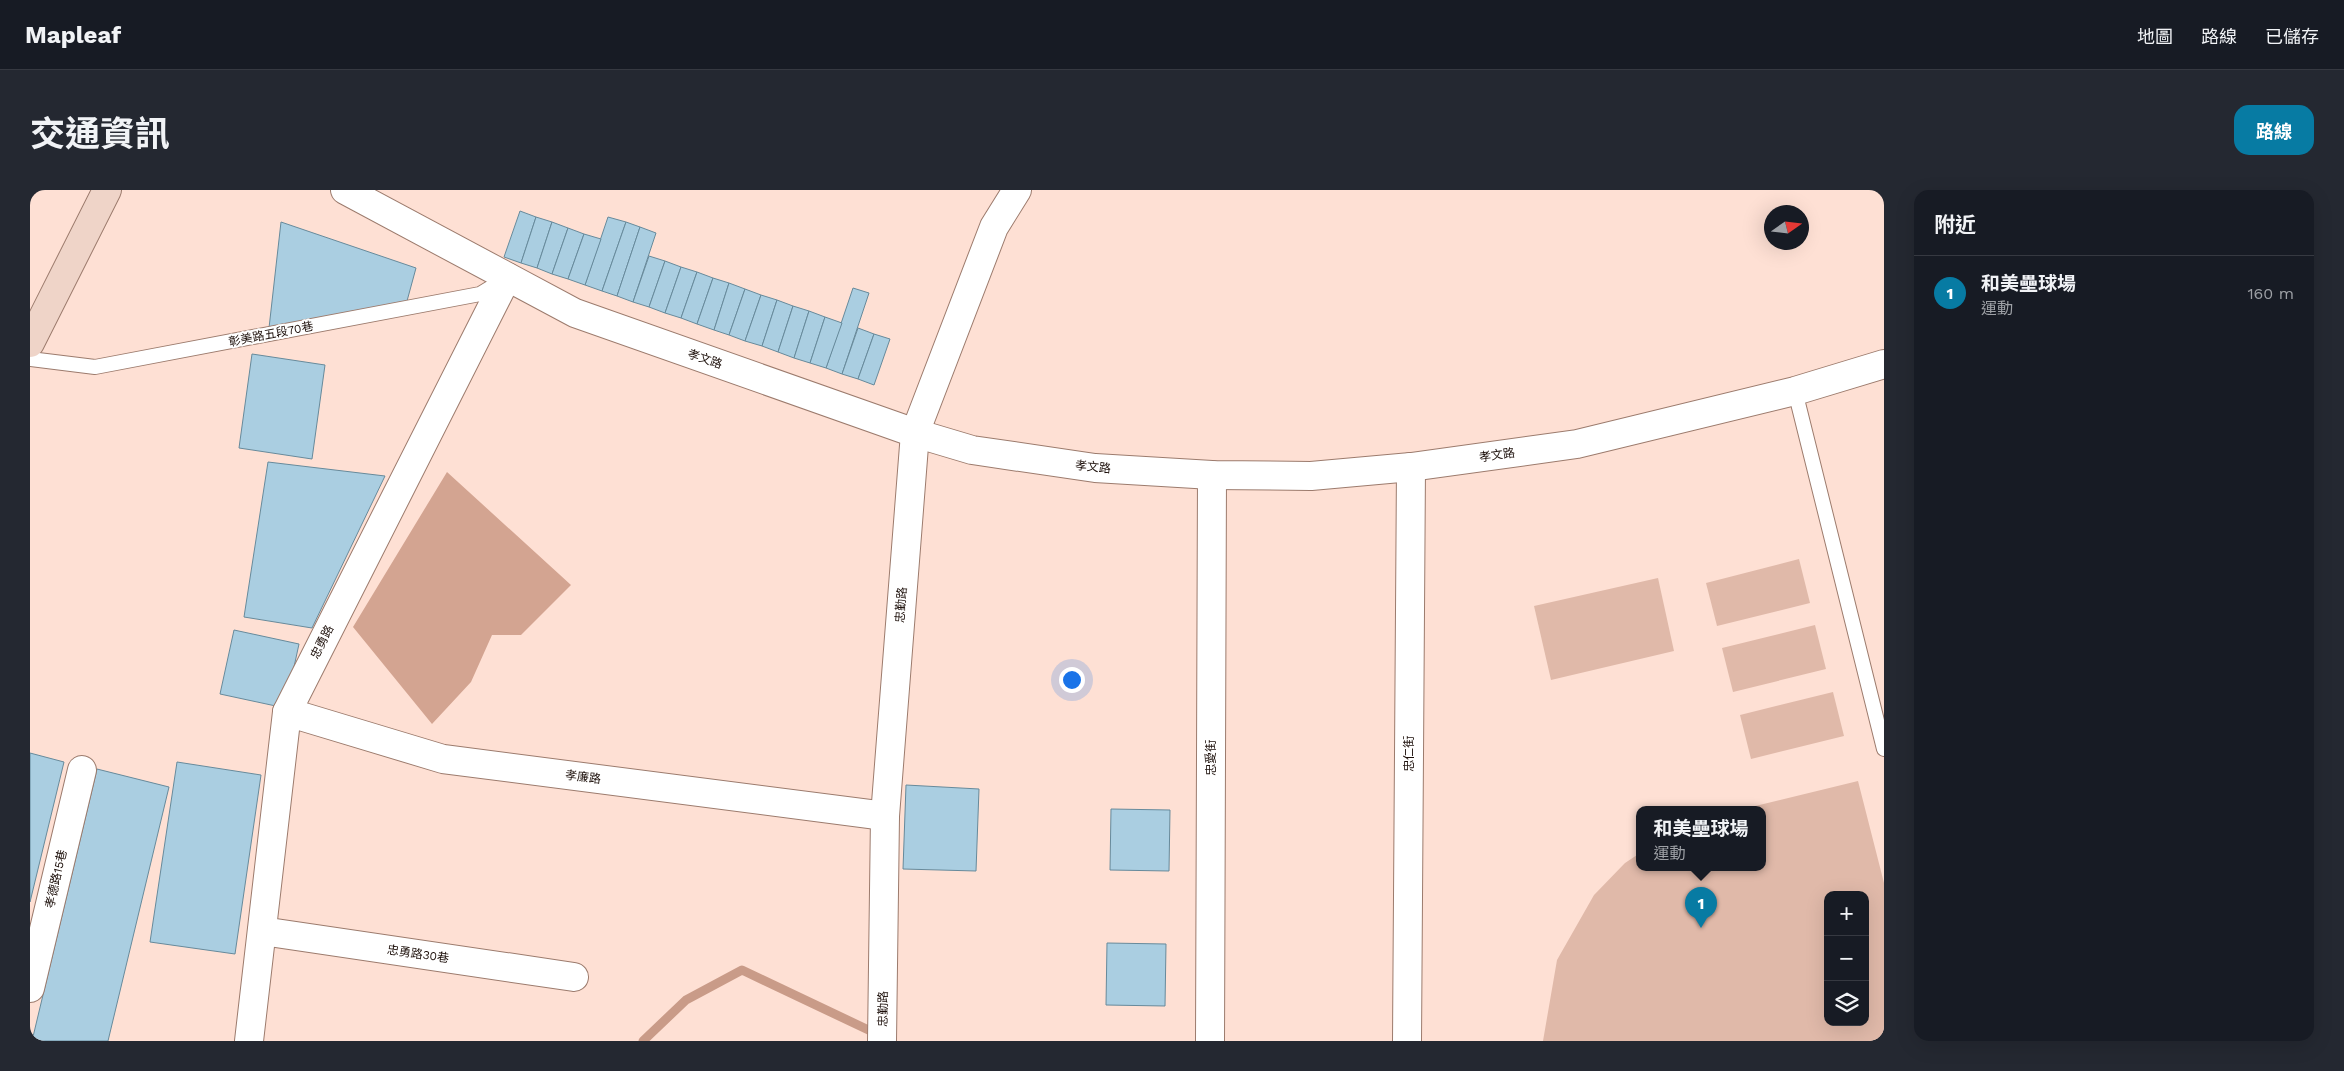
<!DOCTYPE html>
<html lang="zh-TW">
<meta charset="utf-8">
<style>
:root{--surface:#171b24;--page:#242831;--text:#f1f3f6;--muted:#9ea1a6;--line:#363941;--accent:#077ba3}
body{margin:0;font-family:"Work Sans","Noto Sans TC",sans-serif;background:var(--page);color:var(--text)}
.controls{position:absolute;right:15px;bottom:15px;display:grid;overflow:hidden;border-radius:10px;box-shadow:0 5px 20px #0002}
.controls button{width:45px;height:45px;display:grid;place-items:center;padding:0;border:0;border-bottom:1px solid var(--line);background:var(--surface);color:var(--text);font:25px sans-serif}
.compass{position:absolute;left:1734px;top:15px;width:45px;height:45px;border-radius:50%;background:var(--surface);box-shadow:0 5px 20px #0002;rotate:76deg}
.you{position:absolute;left:1041px;top:489px;width:18px;height:18px;margin:-12px;border:4px solid #fff;border-radius:50%;background:#1a73e8;box-shadow:0 0 0 8px #1a73e833}
.badge{display:grid;place-items:center;width:32px;height:32px;border-radius:50%;background:var(--accent);color:#fff;font-size:16px;font-weight:700}
.pin{position:absolute;translate:-50% -41px;filter:drop-shadow(0 1px 2px #0008)}
.pin::after{content:'';position:absolute;top:26px;width:18px;height:15px;background:inherit;clip-path:polygon(0 0,100% 0,50% 100%)}
.popup{position:absolute;left:1606px;top:616px;width:130px;height:65px;box-sizing:border-box;display:grid;place-content:center;border-radius:10px;background:var(--surface);filter:drop-shadow(0 1px 4px #0005);font-size:16px;white-space:nowrap;color:var(--muted)}
.popup b{font-size:19px;color:var(--text)}
.popup::after{content:'';position:absolute;left:50%;top:100%;margin-left:-10px;border:10px solid transparent;border-top-color:var(--surface)}
.list{margin:0;padding:0;list-style:none}
h2{display:flex;justify-content:space-between;align-items:center;height:65px;margin:0;padding:0 20px;font-size:21px}
h2 small{font-size:16px;font-weight:400;color:var(--muted)}
.list li{display:grid;grid-template-columns:32px 1fr auto;gap:15px;align-items:center;box-sizing:border-box;height:75px;padding:0 20px;border-top:1px solid var(--line)}
.list b{display:block;font-size:19px;white-space:nowrap}
.list p{margin:0;font-size:16px;white-space:nowrap;color:var(--muted)}
.list em{font-size:16px;font-style:normal;color:var(--muted)}
.icon{flex:none;width:28px;height:28px;fill:none;stroke:currentColor;stroke-width:2;stroke-linecap:round;stroke-linejoin:round}
.map{position:relative;flex:none;width:1854px;height:851px;overflow:hidden;border-radius:15px}
header{display:flex;align-items:center;gap:30px;box-sizing:border-box;height:70px;padding:0 25px;background:var(--surface);border-bottom:1px solid var(--line)}
header strong{font-size:24px}
nav{display:flex;gap:28px;margin-inline-start:auto;font-size:18px}
.intro{display:flex;align-items:center;justify-content:space-between;box-sizing:border-box;height:120px;padding:0 30px}
h1{margin:0;font-size:35px}
.button{padding:12px 22px;border-radius:15px;background:var(--accent);color:#fff;font-size:18px;font-weight:700}
main{display:flex;gap:30px;padding:0 30px}
aside{flex:1;background:var(--surface);border-radius:15px;box-shadow:0 5px 20px #0002}
.map>svg:first-child{display:block}
</style>
<header>
<strong>Mapleaf</strong>
<nav><a>地圖</a><a>路線</a><a>已儲存</a></nav>
</header>
<div class="intro"><h1>交通資訊</h1><a class="button">路線</a></div>
<main>
<div class="map">
<svg width="1854" height="851" viewBox="0 0 1854 851">
<rect width="100%" height="100%" fill="#fee0d4"/>
<g fill="#e0b9a9" fill-rule="evenodd">
<path d="M1769,369L1780,413L1687,436L1676,393Z"/>
<path d="M1628,388L1644,461L1521,490L1504,416Z"/>
<path d="M1785,435L1796,479L1703,502L1692,458Z"/>
<path d="M1803,502L1814,546L1721,569L1710,525Z"/>
<path d="M1828,591L1854,693V851H1513L1527,770L1564,705L1595,673L1610,663V677H1732V619H1713ZM1798,705H1835V832H1798Z"/>
</g>
<path fill="#d3a491" d="M417,282L541,395L491,445H462L441,492L402,534L323,437Z"/>
<g fill="none" stroke-linecap="round" stroke-linejoin="round">
<path stroke="#c99b88" stroke-width="9" d="M613,851L656,810L712,780L849,845"/>
</g>
<g fill="#aacee1" stroke="#678a9b">
<path d="M490,21L506,27L491,73L474,67Z"/>
<path d="M506,27L522,32L507,78L491,73Z"/>
<path d="M578,27L596,32L572,101L555,95Z"/>
<path d="M251,32L386,78L377,111L239,138Z"/>
<path d="M522,32L538,38L522,84L507,78Z"/>
<path d="M596,32L610,37L587,106L572,101Z"/>
<path d="M610,37L626,43L603,112L587,106Z"/>
<path d="M538,38L554,44L538,89L522,84Z"/>
<path d="M554,44L571,49L555,95L538,89Z"/>
<path d="M619,66L635,71L619,117L603,112Z"/>
<path d="M635,71L651,77L635,123L619,117Z"/>
<path d="M651,77L667,82L651,128L635,123Z"/>
<path d="M667,82L683,88L667,134L651,128Z"/>
<path d="M683,88L699,93L684,140L667,134Z"/>
<path d="M699,93L715,99L699,145L684,140Z"/>
<path d="M823,98L839,103L812,184L796,178Z"/>
<path d="M715,99L731,105L715,151L699,145Z"/>
<path d="M731,105L747,110L732,156L715,151Z"/>
<path d="M747,110L763,116L748,162L732,156Z"/>
<path d="M763,116L779,121L764,168L748,162Z"/>
<path d="M779,121L795,127L780,173L764,168Z"/>
<path d="M795,127L812,133L796,178L780,173Z"/>
<path d="M828,138L844,144L828,189L812,184Z"/>
<path d="M844,144L860,149L844,195L828,189Z"/>
<path d="M222,164L295,175L282,269L209,258Z"/>
<path d="M238,272L355,286L282,438L214,427Z"/>
<path d="M204,440L269,454L255,518L190,504Z"/>
<path d="M0,563L34,572L0,712Z"/>
<path d="M147,572L231,585L205,764L120,752Z"/>
<path d="M67,579L139,597L78,851H2Z"/>
<path d="M876,595L949,599L946,681L873,679Z"/>
<path d="M1081,619L1140,620L1139,681L1080,680Z"/>
<path d="M1077,753L1136,754L1135,816L1076,815Z"/>
</g>
<g fill="none" stroke-linecap="round" stroke-linejoin="round">
<g stroke="#9c7b6d" stroke-width="16">
<g id="service">
<path d="M0,169L65,177L450,104L468,93"/>
<path d="M1765,201L1854,559"/>
</g>
</g>
<g stroke="#9c7b6d" stroke-width="30">
<g id="minor">
<path d="M315,0L545,123L885,243L942,260L1065,278L1182,285L1281,286L1381,277L1547,254L1765,201L1854,174"/>
<path d="M257,522L413,569L855,626"/>
<path d="M232,741L544,787"/>
<path d="M0,798L52,580"/>
<path d="M219,851L257,522L477,87"/>
<path d="M852,851L855,626L885,243L964,37L987,0"/>
<path d="M1180,851L1182,285"/>
<path d="M1377,851L1381,277"/>
</g>
</g>
<g stroke="#9c7b6d" stroke-width="30">
<path id="secondary" d="M0,153L77,0"/>
</g>
<use href="#service" stroke="#fff" stroke-width="14"/>
<use href="#minor" stroke="#fff" stroke-width="28"/>
<use href="#secondary" stroke="#efd4c8" stroke-width="28"/>
</g>
<g text-anchor="middle" dominant-baseline="central" stroke-width="4" stroke-linejoin="round" paint-order="stroke">
<g font-size="12" fill="#1d100b" stroke="#fff">
<text transform="translate(241 144) rotate(-11)">彰美路五段70巷</text>
<text transform="translate(675 169) rotate(19)">孝文路</text>
<text transform="translate(1467 265) rotate(-8)">孝文路</text>
<text transform="translate(1063 277) rotate(6)">孝文路</text>
<text transform="translate(871 415) rotate(-86)">忠勤路</text>
<text transform="translate(292 452) rotate(-63)">忠勇路</text>
<text transform="translate(1379 564) rotate(-90)">忠仁街</text>
<text transform="translate(1181 568) rotate(-90)">忠愛街</text>
<text transform="translate(553 587) rotate(7)">孝廉路</text>
<text transform="translate(26 689) rotate(-77)">孝德路15巷</text>
<text transform="translate(388 764) rotate(8)">忠勇路30巷</text>
<text transform="translate(853 819) rotate(-89)">忠勤路</text>
</g>
</g>
</svg>
<div class="controls">
<button>+</button>
<button>−</button>
<button><svg class="icon" aria-label="layers" viewBox="0 0 24 24"><path d="M12 4l9 5-9 5-9-5zM3 14l9 5 9-5"/></svg></button>
</div>
<svg class="compass" viewBox="-18 -18 36 36"><path d="M0-13l5 13h-10z" fill="#e53935"/><path d="M0 13l5-13h-10z" fill="#9ea1a6"/></svg>
<div class="you"></div>
<div class="pin badge" style="left:1671px;top:738px">1</div>
<div class="popup"><b>和美壘球場</b>運動</div>
</div>
<aside>
<h2>附近<small></small></h2>
<ul class="list">
<li><span class="badge">1</span><div><b>和美壘球場</b><p>運動</p></div><em>160 m</em></li>
</ul>
</aside>
</main>
